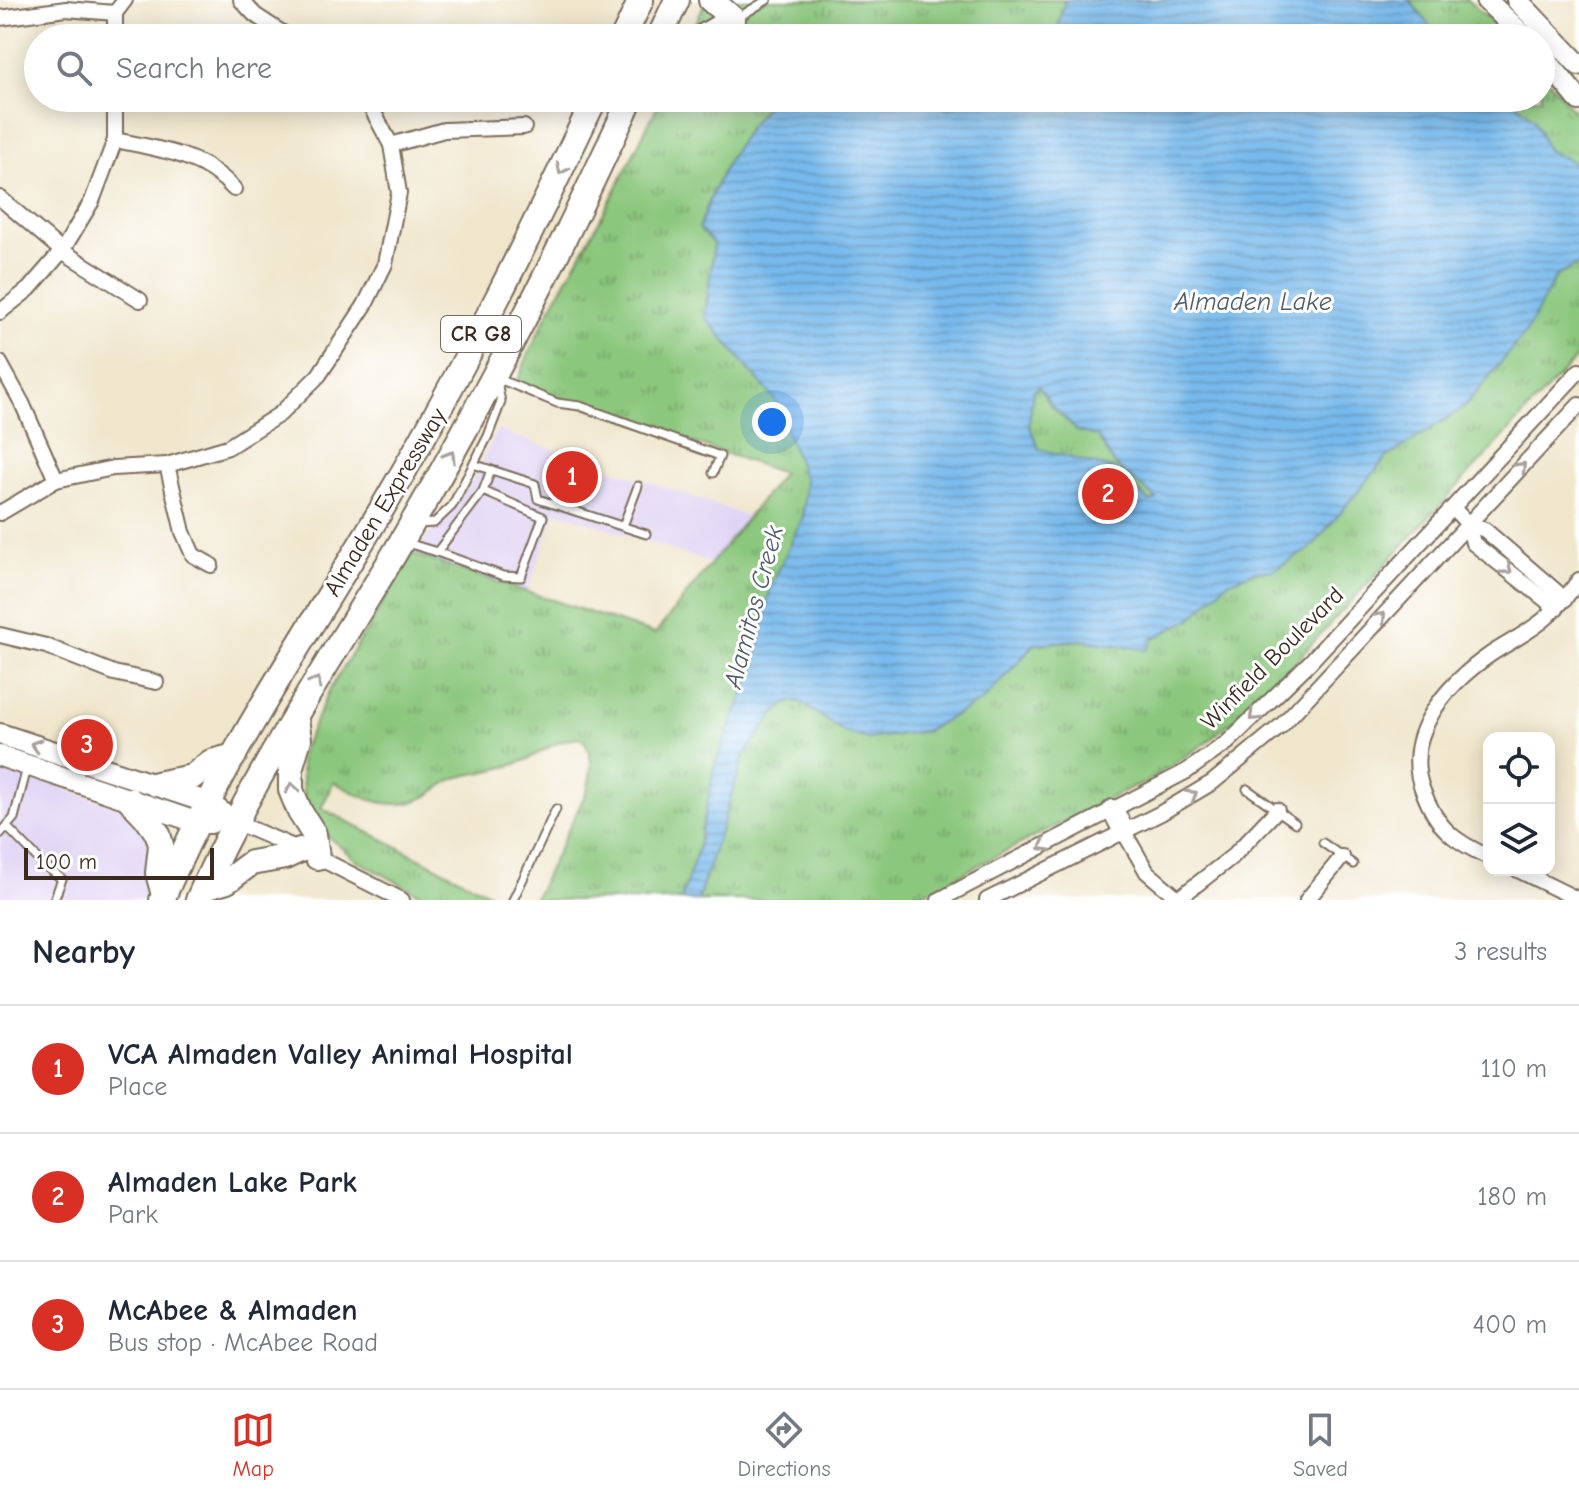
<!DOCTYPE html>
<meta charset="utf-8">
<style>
:root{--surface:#fff;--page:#f6f6f7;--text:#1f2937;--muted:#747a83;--line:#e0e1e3;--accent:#d93025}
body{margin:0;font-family:"Comic Neue",sans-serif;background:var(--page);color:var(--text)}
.controls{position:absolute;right:24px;bottom:24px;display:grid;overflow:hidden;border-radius:16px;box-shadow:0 4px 20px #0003}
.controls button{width:72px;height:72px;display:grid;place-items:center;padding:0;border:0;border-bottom:2px solid var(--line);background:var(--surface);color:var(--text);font:40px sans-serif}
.scale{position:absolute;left:24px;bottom:20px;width:190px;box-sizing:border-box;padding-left:8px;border:4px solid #3b2a1e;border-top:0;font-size:22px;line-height:28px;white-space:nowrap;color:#3b2a1e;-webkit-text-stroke:6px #fff;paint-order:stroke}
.you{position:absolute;left:772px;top:422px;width:28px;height:28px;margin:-20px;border:6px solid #fff;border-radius:50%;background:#1a73e8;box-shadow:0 0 0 12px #1a73e833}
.badge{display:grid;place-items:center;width:52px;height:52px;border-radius:50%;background:var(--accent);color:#fff;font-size:26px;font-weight:700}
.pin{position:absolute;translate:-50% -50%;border:4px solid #fff;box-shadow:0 2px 8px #0006}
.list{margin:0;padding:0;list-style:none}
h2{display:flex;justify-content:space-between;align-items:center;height:104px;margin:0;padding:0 32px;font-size:34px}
h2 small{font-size:26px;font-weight:400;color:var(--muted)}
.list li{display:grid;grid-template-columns:52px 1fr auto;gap:24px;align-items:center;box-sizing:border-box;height:128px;padding:0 32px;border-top:2px solid var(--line)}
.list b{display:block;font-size:30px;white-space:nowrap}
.list p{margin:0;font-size:26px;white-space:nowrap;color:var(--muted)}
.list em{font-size:26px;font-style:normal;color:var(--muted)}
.icon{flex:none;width:44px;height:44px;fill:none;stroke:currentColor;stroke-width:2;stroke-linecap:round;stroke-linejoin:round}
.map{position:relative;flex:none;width:1579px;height:900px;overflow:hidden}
.search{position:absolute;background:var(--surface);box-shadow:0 4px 20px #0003;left:24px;right:24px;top:24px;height:88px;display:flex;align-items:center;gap:20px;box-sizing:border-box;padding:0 28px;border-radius:44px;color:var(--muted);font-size:30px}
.sheet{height:488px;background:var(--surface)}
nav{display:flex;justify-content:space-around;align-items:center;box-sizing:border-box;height:112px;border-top:2px solid var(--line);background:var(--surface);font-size:22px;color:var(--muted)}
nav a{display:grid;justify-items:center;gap:4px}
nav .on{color:var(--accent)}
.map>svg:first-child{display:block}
</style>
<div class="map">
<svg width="1579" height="900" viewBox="0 0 1579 900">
<defs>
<pattern id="park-tufts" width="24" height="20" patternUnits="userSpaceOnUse" patternTransform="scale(2)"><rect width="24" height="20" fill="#8bc77d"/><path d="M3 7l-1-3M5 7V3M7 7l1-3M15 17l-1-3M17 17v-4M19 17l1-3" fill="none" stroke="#73a266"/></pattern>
<pattern id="water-rules" width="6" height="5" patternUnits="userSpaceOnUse" patternTransform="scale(2)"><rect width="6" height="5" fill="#77b9ec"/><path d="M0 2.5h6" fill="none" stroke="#6397bf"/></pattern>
</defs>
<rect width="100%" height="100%" fill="#fff"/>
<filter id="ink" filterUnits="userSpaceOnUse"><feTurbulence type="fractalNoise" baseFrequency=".0125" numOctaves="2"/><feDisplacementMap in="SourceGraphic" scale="16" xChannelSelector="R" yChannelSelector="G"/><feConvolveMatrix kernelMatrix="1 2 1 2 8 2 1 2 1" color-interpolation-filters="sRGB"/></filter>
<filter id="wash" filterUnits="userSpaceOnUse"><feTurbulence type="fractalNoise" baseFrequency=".006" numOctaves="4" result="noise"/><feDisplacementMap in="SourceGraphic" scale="32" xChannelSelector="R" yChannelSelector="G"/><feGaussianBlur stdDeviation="1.8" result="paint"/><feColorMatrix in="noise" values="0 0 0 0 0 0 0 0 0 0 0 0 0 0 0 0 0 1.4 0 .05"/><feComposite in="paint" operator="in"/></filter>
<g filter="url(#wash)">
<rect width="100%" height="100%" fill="#f0e6cc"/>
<g fill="#e0d4f4">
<path d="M497,430L748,516L711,563L556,511L527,593L413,554L471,483Z"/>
<path d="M0,765L125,810L155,832L148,900H0Z"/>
</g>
<g fill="url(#park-tufts)" stroke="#63784e" stroke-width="2">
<path d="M713,0H1467L1510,38H689L704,5Z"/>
<path d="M1541,71L1579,118V355L1270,689L1206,743L1143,784L1132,787L910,900H534L587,791C592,771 594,756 583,739C560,736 545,751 526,760C504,770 482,771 459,777C448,780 438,790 427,796C394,814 363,799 334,782L321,808L502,900H431L356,860L320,830L305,812L300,755L329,691L413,554L655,634L783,473L517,383C541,317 580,259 612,197C629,164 644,131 662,98H1541Z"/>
</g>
<g fill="url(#water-rules)" stroke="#597285" stroke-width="2" fill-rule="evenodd">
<path d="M1065,0H1409L1440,38H1055Z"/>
<path d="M774,98H929L931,103L950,109L971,98H1511L1534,119L1547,150L1571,161L1579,172V264L1556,276L1527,331L1464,407L1386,458L1311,548L1272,571L1258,570L1228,582L1191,619L1152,639L1147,650L1081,640L1035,644L982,701L925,731L868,739L844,732L800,702L794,701L784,705L772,717L744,756L698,900H681L698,848L715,764L754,669L770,589L803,517L805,481L775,400L705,317L714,244L699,228C716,181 738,133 774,98ZM1039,387L1051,405L1077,431L1097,436L1115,465L1157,499L1150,502L1115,470L1039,449L1029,424L1033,391Z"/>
</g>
</g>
<g filter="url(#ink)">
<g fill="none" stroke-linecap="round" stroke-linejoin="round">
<g stroke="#7a6c5b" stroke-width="11">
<g id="lane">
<path d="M739,17L767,0"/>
<path d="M499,379L557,403L580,406L720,456L713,473"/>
<path d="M473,464L535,484L538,499L646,534"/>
<path d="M418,524L434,523L452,506L488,436L501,402L498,387"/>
<path d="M623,526L638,486"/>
<path d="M407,543L437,552L483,491L491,470"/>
<path d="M437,552L503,576L521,577L543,517L483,491"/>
<path d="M1247,789L1295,823"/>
<path d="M7,827L45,866L62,879L54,900"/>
<path d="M0,834L14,818L27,768"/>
<path d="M1323,843L1353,864"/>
<path d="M513,900L556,809"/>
</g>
</g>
<g stroke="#7a6c5b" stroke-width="18">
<g id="street">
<path d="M241,0L255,15L290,38"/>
<path d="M0,18L66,9L115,13"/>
<path d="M115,38V13L125,0"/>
<path d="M115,140C159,149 203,154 234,189"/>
<path d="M391,145L444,130L524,127"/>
<path d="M0,198L62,251L140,300"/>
<path d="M0,312L29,289L62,251L92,201L115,140V98"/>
<path d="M0,363L22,403L56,480"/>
<path d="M167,465L183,532L193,555L211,565"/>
<path d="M1453,508L1468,524L1473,543L1556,608"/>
<path d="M0,513L56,480L113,468L167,465L228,447L280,414L319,375L365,305L385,264L399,193L391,145L366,98"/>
<path d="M1468,524L1485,530L1565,599"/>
<path d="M0,635L46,646L114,673L156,682"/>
<path d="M235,822L317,857L402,900"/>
<path d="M1124,832L1147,872L1180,900"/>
<path d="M1489,857C1453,841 1437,828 1423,791C1401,735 1447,684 1491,654C1509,642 1530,632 1547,617C1559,606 1569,594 1579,580"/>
<path d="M1518,870L1579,900"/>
<path d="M1178,899L1233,856L1277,810"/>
<path d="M939,900L1187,771L1228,742L1310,662L1579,371"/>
<path d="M987,900L1161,813L1213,782L1282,725L1579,405"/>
<path d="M1307,900L1342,857"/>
</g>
</g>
<g stroke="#7a6c5b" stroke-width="24">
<g id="secondary">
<path d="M1486,0L1526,38"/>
<path d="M1517,0L1579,65"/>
<path d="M1541,54L1579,100"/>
<path d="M0,734L209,803L235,822"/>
<path d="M0,756L199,823H211"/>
<path d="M1113,810L1124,832"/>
</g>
</g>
<g stroke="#7a6c5b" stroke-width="28">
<g id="primary">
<path d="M623,38L641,0"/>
<path d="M659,38L677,0"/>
<path d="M701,38L733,19L711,0"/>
<path d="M296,719L299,739L291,766V790L300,812L314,834L317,857"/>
<path d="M156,784L192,777L211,762L234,756"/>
<path d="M130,800L146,817L158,834L161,845L158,873L164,895"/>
<path d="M204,888L227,881L251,863L285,857L300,850"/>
<path d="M162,900C222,757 312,628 390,495C466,366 531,233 595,98"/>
<path d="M198,900C251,779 325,669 393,556C481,408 559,255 631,98"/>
</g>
</g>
<use href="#lane" stroke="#fff" stroke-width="7"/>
<use href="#street" stroke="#fff" stroke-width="14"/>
<use href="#secondary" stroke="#fff" stroke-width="20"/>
<use href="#primary" stroke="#fff" stroke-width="24"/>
</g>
<defs><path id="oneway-chevron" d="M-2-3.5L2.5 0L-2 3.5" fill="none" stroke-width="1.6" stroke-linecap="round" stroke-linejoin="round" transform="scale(2)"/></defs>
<g stroke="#a79f9a">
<use href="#oneway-chevron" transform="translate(562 169) rotate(115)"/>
<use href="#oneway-chevron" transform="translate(450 456) rotate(-60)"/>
<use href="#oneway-chevron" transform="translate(1521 467) rotate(-47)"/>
<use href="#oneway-chevron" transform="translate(1507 569) rotate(38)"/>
<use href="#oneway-chevron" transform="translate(1381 617) rotate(-47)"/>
<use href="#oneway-chevron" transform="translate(316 682) rotate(-59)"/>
<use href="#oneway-chevron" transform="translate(1254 716) rotate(136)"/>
<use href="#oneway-chevron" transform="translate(36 745) rotate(-163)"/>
<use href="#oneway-chevron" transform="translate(292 788) rotate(-100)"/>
<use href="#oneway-chevron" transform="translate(1192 795) rotate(-31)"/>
<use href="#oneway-chevron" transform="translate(1044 846) rotate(152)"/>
</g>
</g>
<g text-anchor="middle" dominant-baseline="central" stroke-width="6" stroke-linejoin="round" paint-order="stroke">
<rect fill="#fff" stroke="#766a62" stroke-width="2" x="441" y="316" width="80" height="36" rx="6"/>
<g font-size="22" font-weight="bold" fill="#3b2a1e">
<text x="481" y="334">CR G8</text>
</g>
<g font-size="24" fill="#3b2a1e" stroke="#fff">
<text transform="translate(385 502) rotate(-59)">Almaden Expressway</text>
<text transform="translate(1272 658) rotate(-45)">Winfield Boulevard</text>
</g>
<g font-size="26" font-style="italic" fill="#505c66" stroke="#fff">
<text x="1253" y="302">Almaden Lake</text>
<text transform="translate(754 607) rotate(-75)">Alamitos Creek</text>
</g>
</g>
</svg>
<div class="controls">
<button><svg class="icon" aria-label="locate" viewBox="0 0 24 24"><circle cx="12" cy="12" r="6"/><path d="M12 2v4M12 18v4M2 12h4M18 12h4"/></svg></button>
<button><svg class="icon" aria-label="layers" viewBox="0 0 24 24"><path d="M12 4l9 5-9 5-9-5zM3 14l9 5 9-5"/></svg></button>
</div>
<div class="scale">100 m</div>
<div class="you"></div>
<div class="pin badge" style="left:572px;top:477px">1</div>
<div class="pin badge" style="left:1108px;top:494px">2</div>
<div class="pin badge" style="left:87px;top:745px">3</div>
<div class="search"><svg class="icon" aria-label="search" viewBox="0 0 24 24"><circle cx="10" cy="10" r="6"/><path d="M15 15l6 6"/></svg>Search here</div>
</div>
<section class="sheet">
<h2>Nearby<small>3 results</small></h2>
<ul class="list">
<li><span class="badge">1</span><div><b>VCA Almaden Valley Animal Hospital</b><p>Place</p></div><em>110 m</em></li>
<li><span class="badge">2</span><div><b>Almaden Lake Park</b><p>Park</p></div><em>180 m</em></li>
<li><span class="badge">3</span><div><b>McAbee &amp; Almaden</b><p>Bus stop · McAbee Road</p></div><em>400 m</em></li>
</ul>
</section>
<nav>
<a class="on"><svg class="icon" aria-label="map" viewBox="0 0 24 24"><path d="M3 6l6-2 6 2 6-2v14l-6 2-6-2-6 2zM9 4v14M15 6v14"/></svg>Map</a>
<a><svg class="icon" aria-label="directions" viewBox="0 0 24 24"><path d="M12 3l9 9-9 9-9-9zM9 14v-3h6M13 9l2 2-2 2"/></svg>Directions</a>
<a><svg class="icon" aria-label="saved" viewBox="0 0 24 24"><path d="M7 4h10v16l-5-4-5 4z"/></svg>Saved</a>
</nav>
